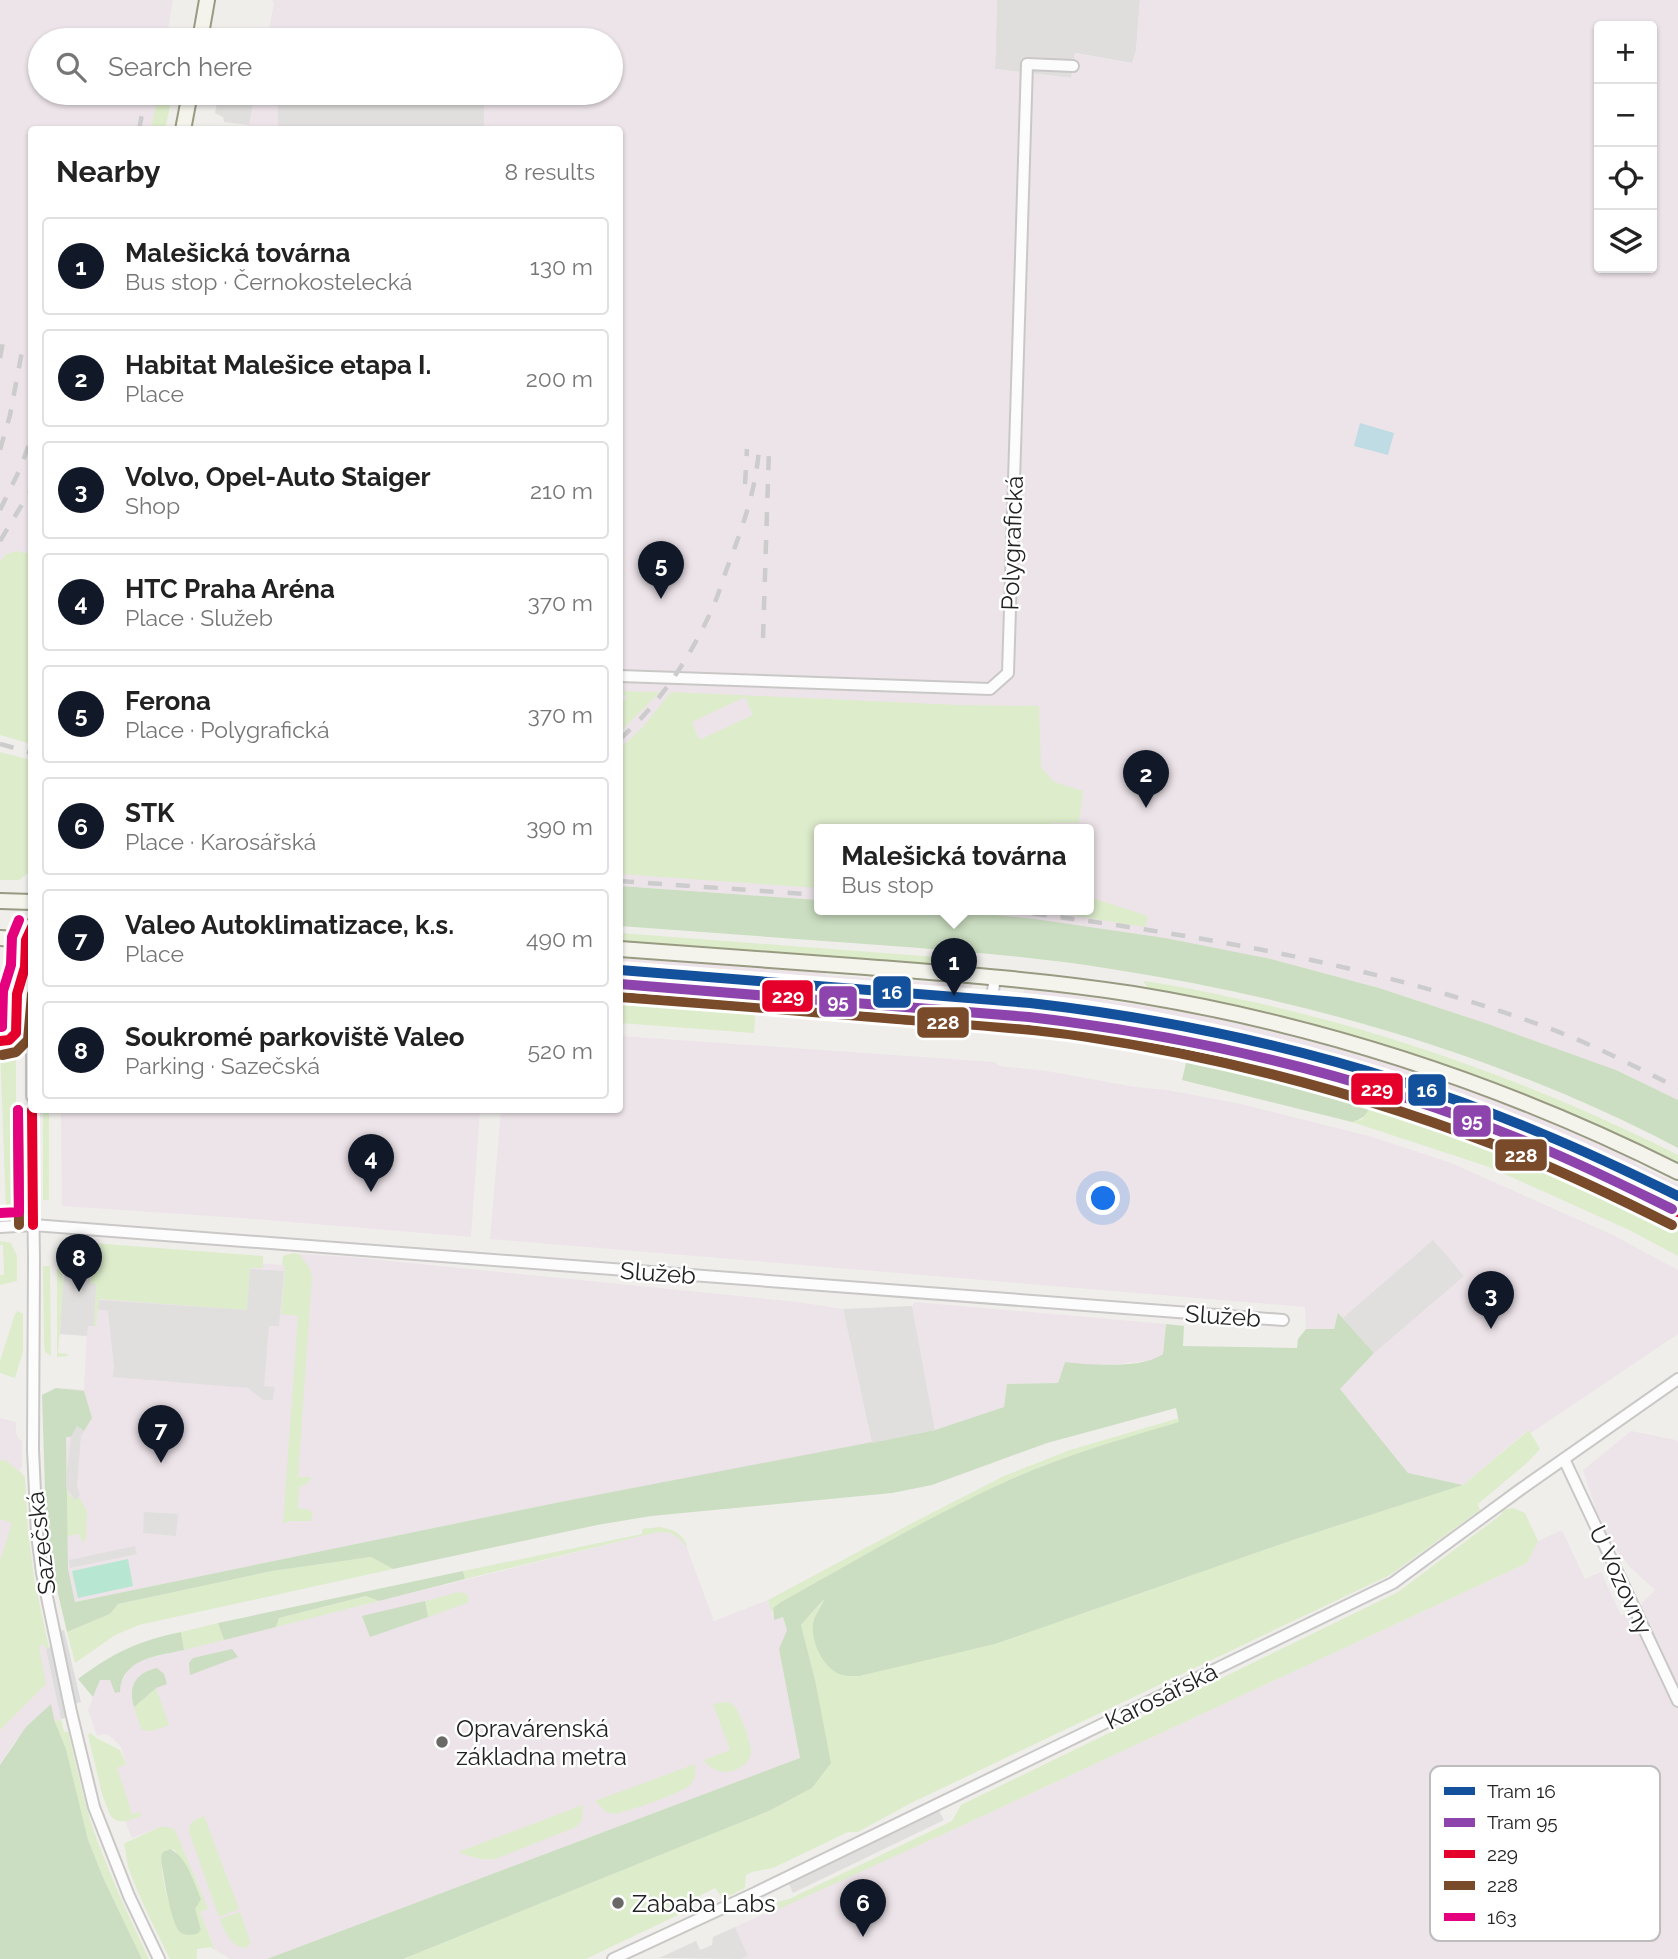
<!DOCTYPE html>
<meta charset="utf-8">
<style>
:root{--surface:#fff;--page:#f6f6f6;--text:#222;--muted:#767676;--line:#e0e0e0;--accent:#111827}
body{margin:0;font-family:Raleway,sans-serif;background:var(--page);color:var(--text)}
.controls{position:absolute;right:21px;top:21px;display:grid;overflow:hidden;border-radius:7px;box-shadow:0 2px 5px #0004}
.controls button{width:63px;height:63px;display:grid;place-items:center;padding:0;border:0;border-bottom:2px solid var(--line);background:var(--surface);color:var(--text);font:35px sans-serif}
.you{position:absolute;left:1104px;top:1199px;width:24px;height:24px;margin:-18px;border:5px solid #fff;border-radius:50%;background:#1a73e8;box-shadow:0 0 0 10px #1a73e833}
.badge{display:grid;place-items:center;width:46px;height:46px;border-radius:50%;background:var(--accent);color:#fff;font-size:23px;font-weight:700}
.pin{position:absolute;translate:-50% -58px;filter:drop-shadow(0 2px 4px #0008)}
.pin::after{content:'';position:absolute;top:37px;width:24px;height:21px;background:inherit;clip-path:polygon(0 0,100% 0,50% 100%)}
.popup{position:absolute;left:814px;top:824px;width:280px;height:91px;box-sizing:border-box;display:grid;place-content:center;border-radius:7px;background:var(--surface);filter:drop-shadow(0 2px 5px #0005);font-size:23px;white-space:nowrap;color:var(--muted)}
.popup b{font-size:26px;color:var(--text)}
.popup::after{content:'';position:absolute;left:50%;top:100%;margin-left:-14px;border:14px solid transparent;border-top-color:var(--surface)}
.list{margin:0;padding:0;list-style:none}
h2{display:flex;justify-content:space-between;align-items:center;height:91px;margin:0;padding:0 28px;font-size:30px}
h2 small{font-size:23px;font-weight:400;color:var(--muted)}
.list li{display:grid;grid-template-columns:46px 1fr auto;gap:21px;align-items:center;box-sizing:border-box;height:98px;margin:0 14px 14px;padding:0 14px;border:2px solid var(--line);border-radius:7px}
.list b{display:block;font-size:26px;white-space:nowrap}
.list p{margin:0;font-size:23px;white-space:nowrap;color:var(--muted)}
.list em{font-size:23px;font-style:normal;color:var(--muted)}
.icon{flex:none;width:38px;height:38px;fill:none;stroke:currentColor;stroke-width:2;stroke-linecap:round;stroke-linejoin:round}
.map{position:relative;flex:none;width:1678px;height:1959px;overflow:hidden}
.search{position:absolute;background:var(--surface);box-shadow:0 2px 5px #0004;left:28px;top:28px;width:595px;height:77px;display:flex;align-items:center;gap:18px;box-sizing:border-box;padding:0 24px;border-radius:38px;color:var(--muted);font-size:26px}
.panel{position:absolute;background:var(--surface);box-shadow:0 2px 5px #0004;left:28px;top:126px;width:595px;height:987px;border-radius:7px}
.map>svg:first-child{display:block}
</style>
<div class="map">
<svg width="1678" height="1959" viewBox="0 0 1678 1959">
<rect width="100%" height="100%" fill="#f0eeeb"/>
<path fill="#dfdedc" d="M997,0H1140L1136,51L1132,63L1075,53L1072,78L995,69Z"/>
<g fill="#ede4e9" fill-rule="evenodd">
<path d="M0,0H173L166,40H40V93H158L151,129L32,130L31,554L17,551L6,554L0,562Z"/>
<path d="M272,0H997L995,69L1071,78L1075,53L1132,63L1136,51L1140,0H1678V1100L1616,1070L1488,1024L1379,988L1271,959L1110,930L1035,919L948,910H1089V830H819V900L620,886V130H248L255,93H611V40H267L274,3ZM1599,26H1652V268H1599Z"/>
<path d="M620,956L825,972V975L970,985L972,983V1002L969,1003V1000L824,988L823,991L620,975Z"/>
<path d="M1026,988L1185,1012L1297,1037L1398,1066L1454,1085L1540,1117L1636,1160L1635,1163L1678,1184V1200L1629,1176L1627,1178L1530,1135L1431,1098L1323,1065L1261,1048L1146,1024L1024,1008L1022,1006L1024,990Z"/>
<path d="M620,1036L994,1062L1000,1066L1047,1071L1135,1087L1167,1090L1241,1104L1369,1136L1451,1163L1613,1235L1678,1270V1334L1531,1433L1528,1430L1463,1485L1408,1473L1340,1389L1339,1313L1334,1329H1306L1305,1307L490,1239L501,1110H620Z"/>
<path d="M61,1110H480L471,1237L254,1219L62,1206Z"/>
<path d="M92,1251L284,1265L299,1254L351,1257L798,1302L843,1309L872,1443L560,1502L75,1602L68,1570L65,1388L84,1390L87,1326H93Z"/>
<path d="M915,1302L1166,1324L1163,1354L1155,1360L1098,1366L1065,1362L1058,1383L1007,1384L1004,1407L935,1430L912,1306Z"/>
<path d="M0,1418L16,1422V1433L19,1439L22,1440V1467L19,1470L23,1474L24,1529L45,1644L61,1719L55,1722L51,1705L13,1744L0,1765Z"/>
<path d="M1631,1431L1676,1440L1678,1442V1959H741L748,1956L735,1927L959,1827L1527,1563L1538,1541L1562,1530L1585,1579L1601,1572L1621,1615L1635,1610L1655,1590L1629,1566L1613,1545L1597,1513L1583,1470Z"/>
<path d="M658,1532L671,1533L676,1537L678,1536L685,1543L714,1621L768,1600L774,1619L783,1617L787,1630L779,1649L800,1758L267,1959H231L215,1950L200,1912L207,1909L175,1830L169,1827H160L132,1838L125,1821L141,1816L132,1814L116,1768L126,1764L121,1747L109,1735L103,1734L97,1736L88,1710L100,1680H110L120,1685L129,1668L137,1662L149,1658Z"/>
</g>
<g fill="#ddeccb" fill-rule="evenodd">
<path d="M158,93H173L165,129H151Z"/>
<path d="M17,551L31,554V744L0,735V562L6,554Z"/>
<path d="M620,691L660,692L620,732V705L627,697Z"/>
<path d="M671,692L958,705L1039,706L1041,767L1054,782L1083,791L1079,823H1052L1051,830H819V888L620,874V748L642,728ZM745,697L753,715L699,740L692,722Z"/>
<path d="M0,752L31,760L32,854L28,873L19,880H0Z"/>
<path d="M1089,897L1148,916L1145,927L1038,910H1089Z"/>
<path d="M620,933L963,959V966L620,941Z"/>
<path d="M1143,981C1182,986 1220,995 1258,1003C1403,1036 1545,1088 1678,1155V1163C1511,1081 1335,1020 1152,990L1147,987Z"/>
<path d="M620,992L950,1016V1019L756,1004L754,1033L620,1023Z"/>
<path d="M1114,1035L1183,1047L1273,1067L1258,1068L1251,1070L1242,1069L1207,1056L1188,1054L1117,1039L1112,1045Z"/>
<path d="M0,1047H2L3,1053H13L16,1057V1201L13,1209L8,1213L6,1210Z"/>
<path d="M1311,1077C1436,1114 1556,1159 1672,1217L1670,1221L1678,1225V1256L1629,1230L1489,1167L1352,1122L1363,1119L1360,1094L1339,1089Z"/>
<rect x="43" y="1110" width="6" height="90"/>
<path d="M0,1241L11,1243L17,1256V1281L0,1285V1275H4L3,1245H0Z"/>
<path d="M62,1241H72L70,1258H62L61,1268L64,1284L58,1353L67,1354L68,1356L57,1357V1248Z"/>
<path d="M93,1243L263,1256V1268H250L247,1310L99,1299L96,1326H94L96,1285L90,1284Z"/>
<path d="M293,1253L299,1254L310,1269L312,1277L298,1477H311V1479L306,1484L299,1487L298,1508L310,1510L313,1514L311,1521H290L283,1524L298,1316L281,1314L285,1266L282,1265L283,1256Z"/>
<path d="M43,1266H50L51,1356L45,1352L44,1346Z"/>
<path d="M18,1311L23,1314V1352L15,1378L0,1373V1361L15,1314Z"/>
<path d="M1179,1418L1180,1422C1122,1439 1063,1456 1007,1481C930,1516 855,1561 781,1602L773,1608L772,1614L768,1600L916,1521L1004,1476L1070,1450Z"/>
<path d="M1529,1430L1540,1449L1528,1462L1478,1504L1480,1510L1390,1575L911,1803L858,1832H848L773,1868L752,1872L746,1875L745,1888L723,1899L715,1888L691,1900L682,1913L586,1959H403L769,1811L812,1788L815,1680L801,1625L827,1596L818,1651L829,1667L842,1675L929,1659L995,1644L1296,1539L1463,1485Z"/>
<path d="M2,1460L7,1461L25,1477L28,1531L34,1578L49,1648L46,1649L44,1644L39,1646L46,1684L0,1730V1561L12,1523L0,1519V1461Z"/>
<path d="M66,1487L69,1494L75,1500L79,1497L87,1512L86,1539L82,1543L80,1534L67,1536Z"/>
<path d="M1513,1508L1525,1513L1538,1541L1527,1563L959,1827L779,1909L777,1902L789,1899L952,1821L961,1805L1398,1592L1502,1514V1510Z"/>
<path d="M659,1527C674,1529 683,1534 688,1548L678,1537H676L671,1533L658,1532L465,1579L463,1571L642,1534V1529Z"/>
<path d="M371,1557L393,1569L139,1625L115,1635L75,1663L67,1632L110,1614L118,1604L272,1571Z"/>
<path d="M459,1592L467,1594L469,1600L467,1603L428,1617L425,1601Z"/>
<path d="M367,1596L379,1601L276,1627L279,1618Z"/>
<path d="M218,1623L224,1640L184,1650L181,1632Z"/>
<path d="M156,1688L169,1725C160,1728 150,1734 141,1729L134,1707Z"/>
<path d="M725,1702C731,1703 731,1702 735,1707C740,1712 752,1746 751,1753C748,1772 716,1780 704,1760L730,1750L713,1704Z"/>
<path d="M61,1719L64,1732H68C76,1763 82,1795 92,1826C108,1871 128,1915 149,1959H142L105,1882L88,1840L66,1749L55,1722Z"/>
<path d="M90,1733L98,1739L120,1750L126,1764L117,1768L132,1814L140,1812L141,1816C130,1820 118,1826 110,1815L102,1794L88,1735Z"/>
<path d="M695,1764C696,1772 696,1779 690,1785C682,1793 627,1812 614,1814L606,1812L595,1801Z"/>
<path d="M583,1805L582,1820L576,1827L498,1858C484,1862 471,1857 458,1852Z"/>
<path d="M204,1816L239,1909L219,1917L189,1832C188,1822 196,1819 204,1816Z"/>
<path d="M160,1827H169L175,1830L208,1909L200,1912L215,1950L211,1947L197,1949V1959H170C156,1930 141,1902 130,1872C126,1863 127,1853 124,1845L125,1843ZM170,1849L175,1850L201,1930L186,1935L178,1929C172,1910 154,1867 166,1850Z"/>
<path d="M240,1912L250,1941V1944L246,1948C230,1946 225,1933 220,1919Z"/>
</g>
<g fill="#cbdec1">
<path d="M620,886L819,900V910H948L1035,919L1165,938L1271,959L1379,988L1488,1024L1616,1070L1678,1100V1148C1506,1057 1302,998 1111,969C1030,956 947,950 865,944C783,938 701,932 620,926Z"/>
<path d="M1188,1054L1207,1056L1242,1069L1251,1070L1258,1068L1273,1067L1311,1077L1339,1089L1367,1096C1372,1111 1366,1118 1352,1122L1182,1080Z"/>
<path d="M1338,1313L1374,1353L1340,1389L1408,1473L1463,1485L1296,1539L995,1644L859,1676C853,1676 847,1676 842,1675C823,1669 811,1642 813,1624C814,1615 822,1607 824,1599L801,1625L815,1680L831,1763L812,1788L769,1811L403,1959H267L800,1758L779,1649L787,1630L783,1617L774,1620L773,1608L781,1602C855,1561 929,1516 1007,1481C1063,1456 1121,1439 1179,1422L1176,1408L1047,1443L932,1485L892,1493L651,1516L597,1525L393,1569L371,1557L272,1571L118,1604L110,1614L67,1632L51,1564L46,1525L42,1395L56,1388L84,1391L92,1418L84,1431L77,1426L71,1437H66L68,1569L75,1602L560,1502L935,1430L1004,1407L1007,1384L1058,1383L1065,1362C1090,1365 1143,1369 1163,1354L1166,1324L1184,1326L1183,1346L1297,1348L1298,1339L1306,1329H1334Z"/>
<path d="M463,1571L465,1579L379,1601L366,1596L279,1618L276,1627L224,1640L218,1623Z"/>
<path d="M425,1601L428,1617L370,1637L362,1616Z"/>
<path d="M181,1632L184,1650C158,1656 121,1658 120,1692L115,1693L110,1680H100L93,1697L78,1679C113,1653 137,1641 181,1632Z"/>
<path d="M232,1649L238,1657L190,1675L189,1663L193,1658Z"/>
<path d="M157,1668L164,1674L167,1684L156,1688L134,1707C128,1685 136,1673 157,1668Z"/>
<path d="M51,1704L55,1722L66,1749L88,1840L105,1882L142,1959H0V1765L26,1727Z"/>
<path d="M170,1849C187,1857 194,1883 201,1899L195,1909L201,1930L197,1934C191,1935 185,1936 180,1932C171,1924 162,1870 161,1856L163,1852Z"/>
</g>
<path fill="#b7e6d2" d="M128,1559L133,1586L78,1598L72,1571Z"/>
<g fill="#e0dfde">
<path d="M219,93H255L249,125L224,122L223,117L215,113Z"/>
<path d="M278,101L484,105V129H278Z"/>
<path d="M1433,1240L1464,1276L1374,1353L1343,1318Z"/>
<path d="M71,1245L92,1248L90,1283L96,1284L94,1326H88L87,1336L60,1334L64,1273H73L71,1268H61L62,1257H70Z"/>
<path d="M250,1269L284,1271L279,1326H269L264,1386L275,1387L273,1400H263L248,1388L113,1377L114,1367L108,1311L98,1309L99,1300L247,1310Z"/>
<path d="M912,1306L935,1430L872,1443L843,1309Z"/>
<path d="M77,1426L84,1431L81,1436L77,1486L80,1495L75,1500L66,1487V1478L71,1437Z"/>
<path d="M144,1512L178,1514L176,1536L143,1533Z"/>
<path d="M135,1546L137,1554L70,1568L69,1560Z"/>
<path d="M936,1805L944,1820L793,1893L786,1878Z"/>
<path d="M735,1927L748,1956L741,1959L659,1958L696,1941L700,1950L712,1945L713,1937Z"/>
</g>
<path fill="#bfdbe3" d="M1360,423L1394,433L1388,455L1354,446Z"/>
<path fill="#dedddd" d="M64,1630L81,1702L77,1703L65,1718L61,1719L46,1649L49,1648L61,1631Z"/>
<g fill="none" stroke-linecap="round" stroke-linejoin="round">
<g stroke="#c9c8c7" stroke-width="14">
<g id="street">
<path d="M620,676L990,689L1008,673L1027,64L1073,66"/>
<path d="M26,940V1027L31,1041"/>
<path d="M990,1012L995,977"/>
<path d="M32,1040V1096"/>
<path d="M32,1110L34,1260L33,1450L37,1534L42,1573L71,1712L94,1807L129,1896L159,1959"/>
<path d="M0,1227L33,1225L1283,1320"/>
<path d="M1564,1459L1678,1701"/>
<path d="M613,1959L755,1893L1393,1583L1521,1489L1678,1379"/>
</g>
</g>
<g stroke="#999a82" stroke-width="18">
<g id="secondary">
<path d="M200,40L207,0"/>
<path d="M183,130L190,93"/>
<path d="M0,901L32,902"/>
<path d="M0,938L32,940"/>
<path d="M26,940L32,926"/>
<path d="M620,949C702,955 784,961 866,967C955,974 1044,980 1133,994C1322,1025 1507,1086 1678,1172"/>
<path d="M620,983C713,990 806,997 899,1005C961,1010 1023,1013 1084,1022C1292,1053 1491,1116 1678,1212"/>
</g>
</g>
<use href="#street" stroke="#fdfcfc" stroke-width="10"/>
<use href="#secondary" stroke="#f4f4ed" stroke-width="14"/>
<g stroke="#ccc" stroke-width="4.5" stroke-dasharray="14 14" stroke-linecap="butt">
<path d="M139,130L146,93"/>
<path d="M0,358L3,342"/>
<path d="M0,450L10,415L23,346"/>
<path d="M745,484L747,449"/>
<path d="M0,510L20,469L32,436"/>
<path d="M0,541L32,488"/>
<path d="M763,638L769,449"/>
<path d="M620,739C660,703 690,658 712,609C719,594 723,578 729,563C743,526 756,489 759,449"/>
<path d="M0,744L32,753"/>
<path d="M620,881L819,895"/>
<path d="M1005,910C1187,933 1371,963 1543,1026C1590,1043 1634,1066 1678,1088"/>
</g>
<g stroke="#fff" stroke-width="16">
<g id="bus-1">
<path d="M620,983C713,990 806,997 899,1005C961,1010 1023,1013 1085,1022C1213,1042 1340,1073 1462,1118C1536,1144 1607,1178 1678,1212"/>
<path d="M0,1041L9,1040L16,1033L17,994L25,967L26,940L32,927"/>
<path d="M32,1110L33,1225"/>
</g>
</g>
<g stroke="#fff" stroke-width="16">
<g id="bus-2">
<path d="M620,997C712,1004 805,1011 897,1019C959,1024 1021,1027 1082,1036C1235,1059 1384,1100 1528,1158C1577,1178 1624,1201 1672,1225"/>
<path d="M2,1055L16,1052L28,1040L32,994"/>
<path d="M18,1110L19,1225"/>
</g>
</g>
<g stroke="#fff" stroke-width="16">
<g id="bus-3">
<path d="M621,969C714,976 807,983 900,991C962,996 1024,999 1085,1008C1241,1031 1393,1074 1539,1132C1586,1151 1632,1174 1678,1196"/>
<path d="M0,1027H2L3,991L11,965L12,937L19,920"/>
<path d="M0,1213L19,1212L18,1110"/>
</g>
</g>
<use href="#bus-1" stroke="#e4002b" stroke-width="10"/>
<use href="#bus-2" stroke="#7a4b2a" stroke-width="10"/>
<use href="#bus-3" stroke="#e5007d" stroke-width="10"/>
<g stroke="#fff" stroke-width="16">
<path id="tram-1" d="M620,970L1030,1003C1205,1023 1380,1065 1543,1134C1589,1153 1633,1174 1678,1196"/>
</g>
<g stroke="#fff" stroke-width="16">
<path id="tram-2" d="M620,984L1029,1017C1202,1037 1375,1079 1537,1146C1583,1165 1627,1187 1672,1209"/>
</g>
<use href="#tram-1" stroke="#13519c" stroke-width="10"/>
<use href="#tram-2" stroke="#8e44ad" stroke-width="10"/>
</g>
<g fill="#6a6968" stroke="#fff" stroke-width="2.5">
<circle cx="442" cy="1742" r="7"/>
<circle cx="618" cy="1903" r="7"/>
</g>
<g text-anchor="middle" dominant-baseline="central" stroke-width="5" stroke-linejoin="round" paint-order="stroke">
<g font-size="24" fill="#222" stroke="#fff">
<text transform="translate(1012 543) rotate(-88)">Polygrafická</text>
<text transform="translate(658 1273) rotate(4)">Služeb</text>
<text transform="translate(1223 1316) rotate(4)">Služeb</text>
<text transform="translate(41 1543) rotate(-97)">Sazečská</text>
<text transform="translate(1621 1580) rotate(65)">U Vozovny</text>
<text transform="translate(1161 1696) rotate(-26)">Karosářská</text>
</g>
<g font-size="24" fill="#222" stroke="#fff" text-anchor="start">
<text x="456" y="1728">Opravárenská<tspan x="456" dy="28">základna metra</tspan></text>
<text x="632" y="1903">Zababa Labs</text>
</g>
</g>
<rect x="1430" y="1766" width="230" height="175" rx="10" fill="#fff" stroke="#bdbdbd" stroke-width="2"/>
<rect x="1444" y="1787" width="31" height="8" fill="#13519c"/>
<rect x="1444" y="1818" width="31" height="9" fill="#8e44ad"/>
<rect x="1444" y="1850" width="31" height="8" fill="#e4002b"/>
<rect x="1444" y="1881" width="31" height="9" fill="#7a4b2a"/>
<rect x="1444" y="1913" width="31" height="8" fill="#e5007d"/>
<g font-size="19" fill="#222">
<text x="1487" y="1798">Tram 16</text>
<text x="1487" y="1829">Tram 95</text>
<text x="1487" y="1861">229</text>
<text x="1487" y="1892">228</text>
<text x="1487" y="1924">163</text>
</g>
<g stroke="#fff" stroke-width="2.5">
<rect x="872" y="975" width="40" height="34" rx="7" fill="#13519c"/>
<rect x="761" y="979" width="53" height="34" rx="7" fill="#e4002b"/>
<rect x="818" y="985" width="40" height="33" rx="7" fill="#8e44ad"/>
<rect x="916" y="1006" width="54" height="33" rx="7" fill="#7a4b2a"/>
<rect x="1350" y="1072" width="54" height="34" rx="7" fill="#e4002b"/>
<rect x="1407" y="1073" width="40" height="34" rx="7" fill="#13519c"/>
<rect x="1452" y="1104" width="40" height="34" rx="7" fill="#8e44ad"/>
<rect x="1494" y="1138" width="54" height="34" rx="7" fill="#7a4b2a"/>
</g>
<g font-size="19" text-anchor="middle" font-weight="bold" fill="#fff">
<text x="892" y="999">16</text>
<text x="788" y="1003">229</text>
<text x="838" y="1008">95</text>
<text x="943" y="1029">228</text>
<text x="1377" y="1096">229</text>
<text x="1427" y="1097">16</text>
<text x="1472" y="1127">95</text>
<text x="1521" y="1162">228</text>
</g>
</svg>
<div class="controls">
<button>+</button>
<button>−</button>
<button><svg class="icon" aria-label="locate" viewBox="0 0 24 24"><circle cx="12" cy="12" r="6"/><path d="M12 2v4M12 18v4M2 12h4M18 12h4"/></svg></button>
<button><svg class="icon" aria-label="layers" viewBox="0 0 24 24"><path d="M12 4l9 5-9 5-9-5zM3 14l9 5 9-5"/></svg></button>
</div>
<div class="you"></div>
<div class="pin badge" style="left:954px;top:996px">1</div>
<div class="popup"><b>Malešická továrna</b>Bus stop</div>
<div class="pin badge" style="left:1146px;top:808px">2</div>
<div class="pin badge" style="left:1491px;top:1329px">3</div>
<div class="pin badge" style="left:371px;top:1192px">4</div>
<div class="pin badge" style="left:661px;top:599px">5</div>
<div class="pin badge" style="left:863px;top:1937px">6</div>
<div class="pin badge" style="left:161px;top:1463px">7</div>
<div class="pin badge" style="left:79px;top:1292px">8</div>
<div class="search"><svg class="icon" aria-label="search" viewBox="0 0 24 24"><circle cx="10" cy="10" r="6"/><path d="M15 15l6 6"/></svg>Search here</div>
<section class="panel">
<h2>Nearby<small>8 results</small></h2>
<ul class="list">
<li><span class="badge">1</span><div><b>Malešická továrna</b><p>Bus stop · Černokostelecká</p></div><em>130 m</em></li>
<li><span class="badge">2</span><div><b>Habitat Malešice etapa I.</b><p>Place</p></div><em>200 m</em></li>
<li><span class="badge">3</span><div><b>Volvo, Opel-Auto Staiger</b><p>Shop</p></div><em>210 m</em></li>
<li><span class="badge">4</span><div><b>HTC Praha Aréna</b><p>Place · Služeb</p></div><em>370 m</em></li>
<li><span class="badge">5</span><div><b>Ferona</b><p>Place · Polygrafická</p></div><em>370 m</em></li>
<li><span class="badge">6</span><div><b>STK</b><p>Place · Karosářská</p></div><em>390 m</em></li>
<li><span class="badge">7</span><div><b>Valeo Autoklimatizace, k.s.</b><p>Place</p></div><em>490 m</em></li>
<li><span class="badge">8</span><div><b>Soukromé parkoviště Valeo</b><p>Parking · Sazečská</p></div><em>520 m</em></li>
</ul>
</section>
</div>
